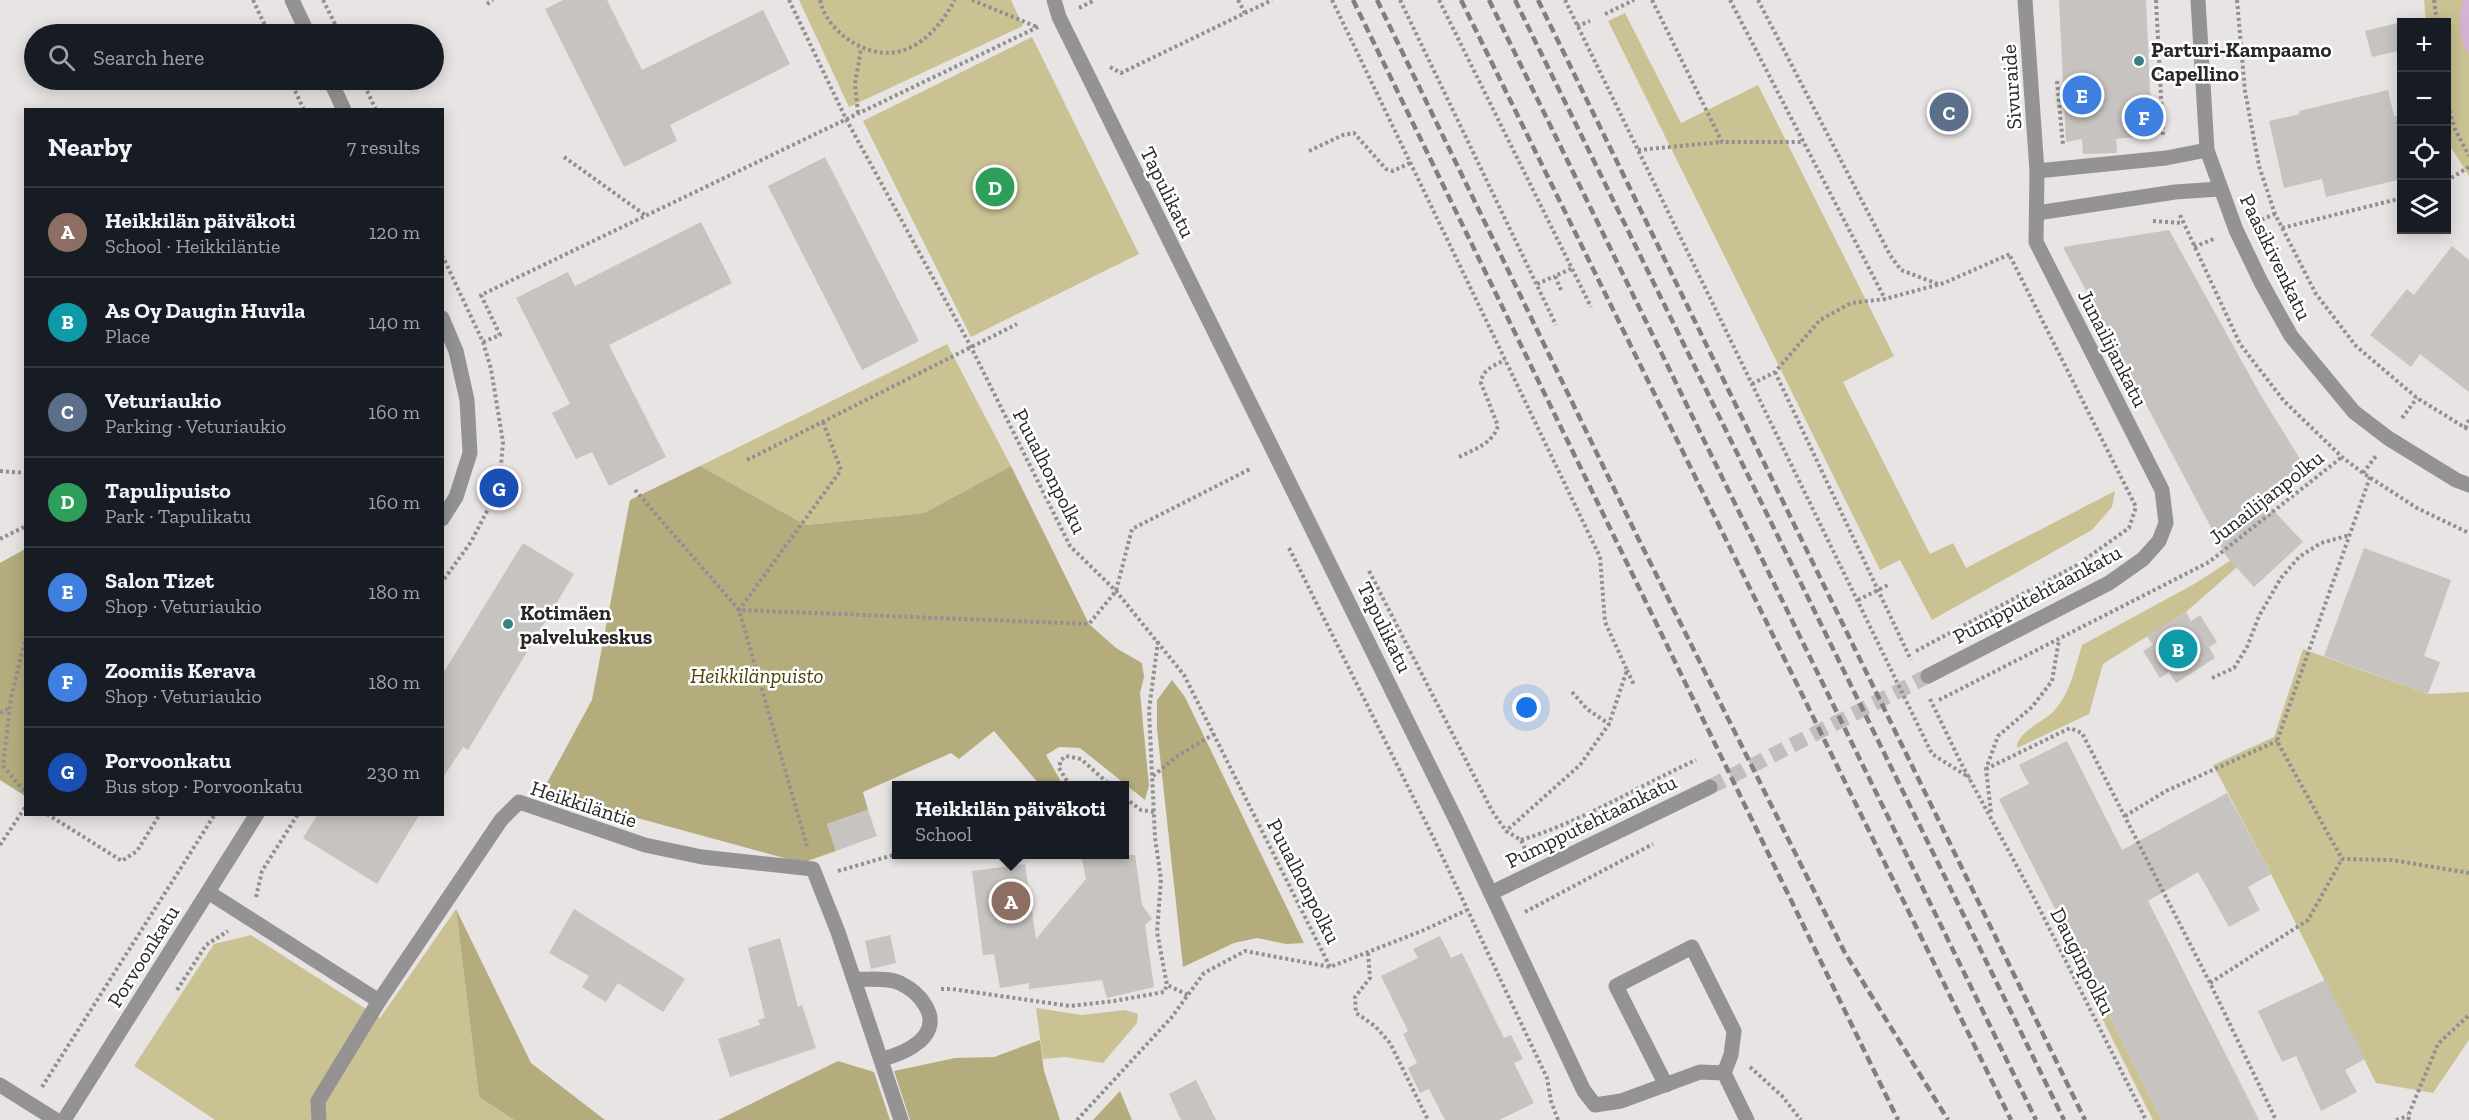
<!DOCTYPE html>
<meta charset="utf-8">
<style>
:root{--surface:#171b24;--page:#20242c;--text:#f1f3f6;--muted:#9ea1a6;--line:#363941;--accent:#8c9099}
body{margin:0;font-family:"Zilla Slab",serif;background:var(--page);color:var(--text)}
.controls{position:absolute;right:18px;top:18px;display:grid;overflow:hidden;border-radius:0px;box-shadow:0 3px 15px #0003}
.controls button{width:54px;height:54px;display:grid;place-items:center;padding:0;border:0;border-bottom:2px solid var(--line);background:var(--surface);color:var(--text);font:30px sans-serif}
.you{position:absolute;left:1527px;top:708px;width:21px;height:21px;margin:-15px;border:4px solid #fff;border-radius:50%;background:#1a73e8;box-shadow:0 0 0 9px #1a73e833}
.badge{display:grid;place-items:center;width:39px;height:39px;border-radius:50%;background:var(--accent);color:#fff;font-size:20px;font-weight:700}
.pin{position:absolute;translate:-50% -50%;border:3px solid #fff;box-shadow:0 2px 6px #0006}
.popup{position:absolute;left:892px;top:781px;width:237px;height:78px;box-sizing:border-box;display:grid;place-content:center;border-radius:0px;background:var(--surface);filter:drop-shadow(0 2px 4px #0005);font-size:20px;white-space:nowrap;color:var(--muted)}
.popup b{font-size:22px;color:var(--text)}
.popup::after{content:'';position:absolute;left:50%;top:100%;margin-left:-12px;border:12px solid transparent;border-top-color:var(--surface)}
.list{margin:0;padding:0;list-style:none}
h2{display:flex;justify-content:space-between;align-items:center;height:78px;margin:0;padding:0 24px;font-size:26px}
h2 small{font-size:20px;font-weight:400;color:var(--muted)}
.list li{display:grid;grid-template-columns:39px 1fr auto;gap:18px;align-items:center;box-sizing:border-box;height:90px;padding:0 24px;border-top:2px solid var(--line)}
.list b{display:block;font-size:22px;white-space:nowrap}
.list p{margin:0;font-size:20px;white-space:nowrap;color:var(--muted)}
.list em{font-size:20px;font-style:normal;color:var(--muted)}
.icon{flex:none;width:33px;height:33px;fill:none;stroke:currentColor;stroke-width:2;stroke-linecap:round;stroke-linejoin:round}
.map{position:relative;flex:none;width:2469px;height:1120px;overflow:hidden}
.search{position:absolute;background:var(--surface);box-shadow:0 3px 15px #0003;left:24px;top:24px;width:420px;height:66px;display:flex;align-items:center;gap:15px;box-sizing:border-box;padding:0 21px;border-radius:33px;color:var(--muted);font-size:22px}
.panel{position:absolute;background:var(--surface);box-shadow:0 3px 15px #0003;left:24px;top:108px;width:420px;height:708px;border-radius:0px}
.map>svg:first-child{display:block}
</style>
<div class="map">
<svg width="2469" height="1120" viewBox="0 0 2469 1120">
<rect width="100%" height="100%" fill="#e7e4e3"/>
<g fill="#cbc294">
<path d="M799,0H1011L1023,26L849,107Z"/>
<path d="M2424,0H2469V176L2447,141L2446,22H2426Z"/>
<path d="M1625,13L1681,123L1758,85L1894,356L1843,382L1930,554L1953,543L1966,568L2115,491L2112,507L2092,530L1932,620L1900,560L1880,570L1608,21Z"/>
<path d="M1032,37L1139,254L971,337L863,121Z"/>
<path d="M947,344L1011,466L924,513L806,525L700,466Z"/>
<path d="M2286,524L2186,612L2103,664L2089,714L2017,748C2016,733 2042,722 2052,713C2070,695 2075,668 2082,645L2196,583Z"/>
<path d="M2303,649L2428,694L2469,692V1040L2433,1093L2376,1083L2271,874L2213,765L2274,737Z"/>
<path d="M456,909L479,1097L514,1120H215L134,1066L214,944L251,935L380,1018Z"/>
<path d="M1036,1008L1082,1015L1125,1010L1138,1014L1137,1023L1103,1063L1065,1057L1043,1059Z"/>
<path d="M2106,1009L2162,1120H2153L2099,1012Z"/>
</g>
<g fill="#b5ac7e">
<path d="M700,466L806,525L924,513L1011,466L1089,624L1116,648L1142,663L1144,677L1140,693L1149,785L1145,800L1080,748L1059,747L1046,755L1063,785H1040L994,731L959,759L951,753L863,792L868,810L827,824L836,851L802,863L542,792L592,700L630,500Z"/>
<path d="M25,549V796L0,780V563Z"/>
<path d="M1172,680L1185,697L1304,943L1286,944L1257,938L1234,943L1183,967L1157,729V700Z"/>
<path d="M456,909L531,1063L605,1120H514L479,1097Z"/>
<path d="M1040,1040L1044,1071L1060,1120H910L894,1071L955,1058L994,1057Z"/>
<path d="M838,1061L874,1072L890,1120H718Z"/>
<path d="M1120,1091L1132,1120H1093Z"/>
</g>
<path fill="#d4b1d5" d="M2463,0H2469V55C2458,37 2459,20 2463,0Z"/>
<g fill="#c6c3c1">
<path d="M563,0H607L642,70L763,10L790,64L670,125L677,141L624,167L545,9Z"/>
<path d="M2059,0H2146L2152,135L2116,139L2117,153L2083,154L2082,139L2066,142Z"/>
<path d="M2402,22V50L2372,57L2365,31Z"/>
<path d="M2388,90L2394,116L2402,115V179L2326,197L2322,179L2284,188L2269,121L2300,114L2299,111Z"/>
<path d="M825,157L919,341L862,370L768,186Z"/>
<path d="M701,222L732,283L609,345L666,457L609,486L592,452L576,459L552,413L570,404L516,298L568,272L575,286Z"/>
<path d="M2169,230L2260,394L2305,467L2262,498L2303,542L2254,587L2226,556L2063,247Z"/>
<path d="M2452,246L2469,260V392L2420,354L2411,367L2370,335L2407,289L2414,295Z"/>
<path d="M523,543L574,574L468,750L463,747L442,779V675Z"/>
<path d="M2364,548L2451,580L2424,656L2440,662L2428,694L2324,656Z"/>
<path d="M2186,612L2191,621L2200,615L2217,642L2209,647L2215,658L2176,683L2169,672L2160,678L2143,651L2153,645L2147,636Z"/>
<path d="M2067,741L2122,850L2227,793L2271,874L2248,887L2260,910L2229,927L2198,872L2148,901L2259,1120H2162L2106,1009L1999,799L2029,784L2019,765Z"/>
<path d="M868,810L877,836L836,851L827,824Z"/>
<path d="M318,814H420L377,884L303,838Z"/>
<path d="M1081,855H1135L1142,905L1152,919L1145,925L1154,987L1107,998L1102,980L1029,989V983L1000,988L994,954L983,955L972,871L1025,864L1036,939L1086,879Z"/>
<path d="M574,909L685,979L663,1012L618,983L606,1002L582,987L589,976L549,953Z"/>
<path d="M890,935L896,963L871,969L865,941Z"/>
<path d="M1440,936L1451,958L1462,953L1504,1038L1511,1035L1523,1059L1514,1063L1534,1103L1499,1120H1445L1429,1089L1420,1093L1408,1068L1417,1063L1403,1034L1408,1031L1381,976L1418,958L1413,949Z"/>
<path d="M780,938L798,1007L802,1005L816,1048L730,1077L718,1039L760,1025L758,1020L765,1018L748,948Z"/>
<path d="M2325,980L2365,1059L2345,1070L2357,1092L2321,1111L2296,1056L2282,1062L2258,1011Z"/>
<path d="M1196,1080L1216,1120H1181L1169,1094Z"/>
</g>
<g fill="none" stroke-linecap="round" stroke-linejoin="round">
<path stroke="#c1bebd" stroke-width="15" stroke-dasharray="15 8" stroke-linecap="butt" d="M1710,787L1928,676"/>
<g stroke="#92908f" stroke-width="4" stroke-dasharray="3 3" stroke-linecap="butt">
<path d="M253,0L269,34"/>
<path d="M323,0L340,34"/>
<path d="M789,0L846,119L971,347L1070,546L1116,591L1184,675L1330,967"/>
<path d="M820,0C823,15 834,29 846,38C893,71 930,45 955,0"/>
<path d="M972,0L1037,27"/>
<path d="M1238,0L1245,13"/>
<path d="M1332,0L1600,557L1605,622L1627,670L1609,724L1580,765L1506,831"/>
<path d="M1400,0L1556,325"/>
<path d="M1439,0L1591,307"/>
<path d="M1565,0L1932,754L1970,778"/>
<path d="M1652,0L1722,142H1804"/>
<path d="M1730,0L1885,299"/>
<path d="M1758,0L1890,255L1901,270L1938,284"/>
<path d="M2156,0L2163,135"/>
<path d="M2237,0L2245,91L2259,166L2275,214L2316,294L2356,346L2417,398L2469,430"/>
<path d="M2434,0L2437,22"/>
<path d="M487,4L493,0"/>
<path d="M1079,8L1095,0"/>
<path d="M1605,14L1634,0"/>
<path d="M1577,26L1590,21"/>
<path d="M1110,67L1121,73L1272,0"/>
<path d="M290,80L304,110"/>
<path d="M362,80L376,110"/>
<path d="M2057,81L2063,145"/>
<path d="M2446,99L2455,129L2469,156"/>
<path d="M858,113L855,84L861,49"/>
<path d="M1638,150L1722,142"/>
<path d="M1309,151L1343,135L1354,133L1386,169L1393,171L1410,163"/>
<path d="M564,157L645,215"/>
<path d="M2446,181L2469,167"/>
<path d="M2180,215L2240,344L2284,401L2342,457L2363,473L2417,508L2469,533"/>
<path d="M2153,221L2182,223"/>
<path d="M2256,222L2275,214"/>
<path d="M2282,228L2402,198"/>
<path d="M2194,247L2216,238"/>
<path d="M442,255L483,342L491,369L503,442L499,488L471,542L442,582"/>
<path d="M1537,284L1555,276"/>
<path d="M1561,290L1555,276L1573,268"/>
<path d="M483,342L500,335L481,295L1040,26"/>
<path d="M1775,372L1911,660"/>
<path d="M1752,384L1775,372L1820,320L1851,303L1885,299L1944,283L2010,254"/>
<path d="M2402,418L2417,398"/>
<path d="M823,422L841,470L739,610L1089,624L1116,591L1132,529L1252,468"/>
<path d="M2465,428L2469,420"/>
<path d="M1459,457C1475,449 1492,444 1498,426L1481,383C1482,369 1494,366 1505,360"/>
<path d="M747,460L1017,324"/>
<path d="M0,471L26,473"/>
<path d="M2363,473L2376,456"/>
<path d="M2370,477L2277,741L2342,859L2392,860L2469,873"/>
<path d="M635,490L739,610L807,846"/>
<path d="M0,539L26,526"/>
<path d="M1289,548L1434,839L1547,1078L1551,1101L1558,1120"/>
<path d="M1369,571L1492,811L1506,831L1521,840L1526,851"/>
<path d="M1858,600L1890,584"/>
<path d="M26,636L11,698L3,766L26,793"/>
<path d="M1158,641L1149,710L1155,838L1161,879L1157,932L1167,985L1188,995"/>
<path d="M1916,651L2077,565L2129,528L2136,507L2009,254"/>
<path d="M1627,670L1634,685"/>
<path d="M2212,678L2234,668L2247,647L2259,616L2281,578L2299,557L2321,543L2350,535"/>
<path d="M1572,692L1587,709L1609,724"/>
<path d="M1930,699L1961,763L2033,896L2146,1120"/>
<path d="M1939,700L2209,562L2342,457"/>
<path d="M0,713L9,708"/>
<path d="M1986,769L2070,728L2082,733L2210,983L2276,1120"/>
<path d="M1153,776L1176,757L1214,734"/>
<path d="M1070,786L1059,768L1061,760L1066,756L1081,759L1111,786"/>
<path d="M1125,798L1141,810L1155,812"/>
<path d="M1991,812L1986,769L1998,736L2032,707L2052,681L2059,640"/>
<path d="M47,814L122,861L137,851L160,814"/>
<path d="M2125,816L2166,791L2277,741"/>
<path d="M1521,840C1583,821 1637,787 1696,760"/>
<path d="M0,845L26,806"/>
<path d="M838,871L897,854"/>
<path d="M256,897L262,871L298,814"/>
<path d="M1525,912L1653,844"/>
<path d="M1368,953L1370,978L1355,997L1356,1013L1375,1026L1390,1043L1428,1120"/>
<path d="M2210,983L2308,920L2342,859"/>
<path d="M941,989H952L1070,1006L1114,1001L1164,992L1167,985"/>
<path d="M177,990L206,945L228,931"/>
<path d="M1750,1067L1782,1096L1801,1120"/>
<path d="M42,1087L215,814"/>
<path d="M1077,1120L1171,1018L1204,973L1245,951L1330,967L1424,930L1467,910"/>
<path d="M2396,1120L2408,1116"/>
<path d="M2409,1120L2408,1116L2438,1044L2469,1015"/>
</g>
<g stroke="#949293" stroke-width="15">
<path d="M292,0L308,34"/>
<path d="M1054,0L1059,17L1459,826L1584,1091L1595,1105L1621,1101L1700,1072L1724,1073L1747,1120"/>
<path d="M2198,0L2207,150L2236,230L2261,282L2291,336L2354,412L2388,438L2456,480L2469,485"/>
<path d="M330,80L344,110"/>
<path d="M2037,171L2166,158L2207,150"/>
<path d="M2037,213L2175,192L2219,189"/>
<path d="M442,318L456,351L467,400L470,453L456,497L442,519"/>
<path d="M1928,676L2109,583L2143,559L2159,541L2166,523L2162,490L2036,242L2037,171L2025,0"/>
<path d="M208,892L379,1001L501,820L519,802L645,845L702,857L813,869L838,932L901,1120"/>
<path d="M1491,893L1710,787"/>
<path d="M854,979C868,980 888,977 900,983C910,988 920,996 925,1005C944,1035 907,1053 882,1059"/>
<path d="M0,1085L56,1120"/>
<path d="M1666,1085L1616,986L1692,947L1734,1031L1731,1055L1724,1073"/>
<path d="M64,1120L257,814"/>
<path d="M319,1120L318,1101L379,1001"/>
</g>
<g stroke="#817f7e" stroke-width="4.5" stroke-dasharray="9 4.5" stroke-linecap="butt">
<path d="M1353,0L1898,1120"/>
<path d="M1377,0L1638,538L1845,953L1948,1120"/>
<path d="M1461,0L2011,1120"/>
<path d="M1489,0L2036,1120"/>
<path d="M1515,0L2064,1120"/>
<path d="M1538,0L2085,1120"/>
</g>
</g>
<g fill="#388082" stroke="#fff" stroke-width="2">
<circle cx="2139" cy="61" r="6"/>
<circle cx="508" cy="624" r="6"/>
</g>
<g text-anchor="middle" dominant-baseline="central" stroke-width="5" stroke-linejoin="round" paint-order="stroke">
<g font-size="21" font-weight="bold" fill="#292827" stroke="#fff" text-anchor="start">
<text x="2151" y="49">Parturi-Kampaamo<tspan x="2151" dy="24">Capellino</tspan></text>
<text x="520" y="612">Kotimäen<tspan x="520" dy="24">palvelukeskus</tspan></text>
</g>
<g font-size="21" fill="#292827" stroke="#fff">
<text transform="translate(2011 87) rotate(-94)">Sivuraide</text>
<text transform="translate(1168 192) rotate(64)">Tapulikatu</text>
<text transform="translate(2276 257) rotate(64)">Paasikivenkatu</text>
<text transform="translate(2113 348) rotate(63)">Junailijankatu</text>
<text transform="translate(1050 471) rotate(63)">Puualhonpolku</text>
<text transform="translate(2266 497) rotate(-38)">Junailijanpolku</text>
<text transform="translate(2037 594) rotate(-28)">Pumpputehtaankatu</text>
<text transform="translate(1385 627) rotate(64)">Tapulikatu</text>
<text transform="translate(584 804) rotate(18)">Heikkiläntie</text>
<text transform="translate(1591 821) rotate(-26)">Pumpputehtaankatu</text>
<text transform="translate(1304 881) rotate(63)">Puualhonpolku</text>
<text transform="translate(143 956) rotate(-58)">Porvoonkatu</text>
<text transform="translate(2083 961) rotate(63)">Dauginpolku</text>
</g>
<g font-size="21" font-style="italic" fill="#4c4105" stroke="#fff">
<text x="757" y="675">Heikkilänpuisto</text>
</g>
</g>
</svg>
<div class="controls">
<button>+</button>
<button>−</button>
<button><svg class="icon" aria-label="locate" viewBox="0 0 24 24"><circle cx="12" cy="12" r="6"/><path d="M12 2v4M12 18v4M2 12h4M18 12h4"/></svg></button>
<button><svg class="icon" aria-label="layers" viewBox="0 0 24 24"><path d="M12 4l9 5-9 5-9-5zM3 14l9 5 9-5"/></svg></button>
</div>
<div class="you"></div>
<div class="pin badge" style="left:1011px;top:901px;background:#8d6e63">A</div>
<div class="popup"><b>Heikkilän päiväkoti</b>School</div>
<div class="pin badge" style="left:2178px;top:649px;background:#0f9aa8">B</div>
<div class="pin badge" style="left:1949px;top:112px;background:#5c6f8a">C</div>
<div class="pin badge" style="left:995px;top:187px;background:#2e9e5b">D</div>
<div class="pin badge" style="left:2082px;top:95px;background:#3f7fe0">E</div>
<div class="pin badge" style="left:2144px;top:117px;background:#3f7fe0">F</div>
<div class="pin badge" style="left:499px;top:488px;background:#1a4fb4">G</div>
<div class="search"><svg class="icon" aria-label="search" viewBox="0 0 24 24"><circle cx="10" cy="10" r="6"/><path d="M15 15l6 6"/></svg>Search here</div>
<section class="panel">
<h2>Nearby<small>7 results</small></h2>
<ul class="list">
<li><span class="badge" style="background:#8d6e63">A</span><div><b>Heikkilän päiväkoti</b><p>School · Heikkiläntie</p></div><em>120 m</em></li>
<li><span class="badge" style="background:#0f9aa8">B</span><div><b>As Oy Daugin Huvila</b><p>Place</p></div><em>140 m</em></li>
<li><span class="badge" style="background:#5c6f8a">C</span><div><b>Veturiaukio</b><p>Parking · Veturiaukio</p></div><em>160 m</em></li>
<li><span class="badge" style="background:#2e9e5b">D</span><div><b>Tapulipuisto</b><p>Park · Tapulikatu</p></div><em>160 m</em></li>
<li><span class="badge" style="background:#3f7fe0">E</span><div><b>Salon Tizet</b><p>Shop · Veturiaukio</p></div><em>180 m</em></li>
<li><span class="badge" style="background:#3f7fe0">F</span><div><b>Zoomiis Kerava</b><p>Shop · Veturiaukio</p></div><em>180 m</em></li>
<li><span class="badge" style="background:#1a4fb4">G</span><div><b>Porvoonkatu</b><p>Bus stop · Porvoonkatu</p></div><em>230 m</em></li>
</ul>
</section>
</div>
